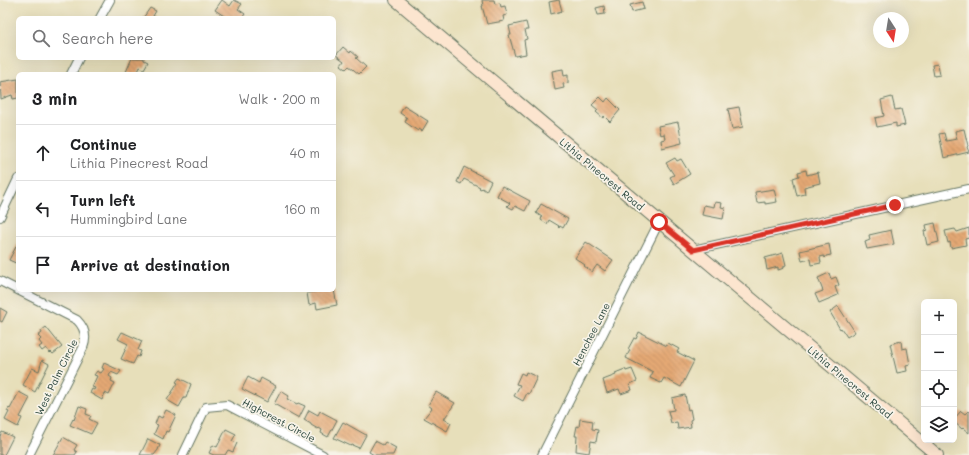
<!DOCTYPE html>
<meta charset="utf-8">
<style>
:root{--surface:#fff;--page:#f6f6f6;--text:#202124;--muted:#757577;--line:#e0e0e0}
body{margin:0;font-family:Mali,sans-serif;background:var(--page);color:var(--text)}
.controls{position:absolute;right:12px;bottom:12px;display:grid;overflow:hidden;border-radius:6px;box-shadow:0 4px 16px #0002}
.controls button{width:36px;height:36px;display:grid;place-items:center;padding:0;border:0;border-bottom:1px solid var(--line);background:var(--surface);color:var(--text);font:20px sans-serif}
.compass{position:absolute;left:873px;top:12px;width:36px;height:36px;border-radius:50%;background:var(--surface);box-shadow:0 4px 16px #0002;rotate:168deg}
.stop{position:absolute;width:12px;height:12px;margin:-9px;border:3px solid #d93025;border-radius:50%;background:#fff}
.stop.end{background:#d93025;border-color:#fff;box-shadow:0 1px 4px #0008}
.list{margin:0;padding:0;list-style:none}
h2{display:flex;justify-content:space-between;align-items:center;height:52px;margin:0;padding:0 16px;font-size:17px}
h2 small{font-size:13px;font-weight:400;color:var(--muted)}
.list li{display:grid;grid-template-columns:26px 1fr auto;gap:12px;align-items:center;box-sizing:border-box;height:56px;padding:0 16px;border-top:1px solid var(--line)}
.list b{display:block;font-size:15px;white-space:nowrap}
.list p{margin:0;font-size:13px;white-space:nowrap;color:var(--muted)}
.list em{font-size:13px;font-style:normal;color:var(--muted)}
.icon{flex:none;width:22px;height:22px;fill:none;stroke:currentColor;stroke-width:2;stroke-linecap:round;stroke-linejoin:round}
.map{position:relative;flex:none;width:969px;height:455px;overflow:hidden}
.search{position:absolute;background:var(--surface);box-shadow:0 4px 16px #0002;left:16px;top:16px;width:320px;height:44px;display:flex;align-items:center;gap:10px;box-sizing:border-box;padding:0 14px;border-radius:6px;color:var(--muted);font-size:15px}
.panel{position:absolute;background:var(--surface);box-shadow:0 4px 16px #0002;left:16px;top:72px;width:320px;height:220px;border-radius:6px}
.map>svg:first-child{display:block}
</style>
<div class="map">
<svg width="969" height="455" viewBox="0 0 969 455">
<defs>
<pattern id="building-back-hatch" width="6" height="6" patternUnits="userSpaceOnUse"><rect width="6" height="6" fill="#e5a975"/><path d="M-1 5l2 2M0 0l6 6M5-1l2 2" fill="none" stroke="#b98b61"/></pattern>
</defs>
<rect width="100%" height="100%" fill="#f7f3e8"/>
<filter id="ink" filterUnits="userSpaceOnUse"><feTurbulence type="fractalNoise" baseFrequency=".025" numOctaves="2"/><feDisplacementMap in="SourceGraphic" scale="8" xChannelSelector="R" yChannelSelector="G"/><feConvolveMatrix kernelMatrix="1 2 1 2 8 2 1 2 1" color-interpolation-filters="sRGB"/></filter>
<filter id="wash" filterUnits="userSpaceOnUse"><feTurbulence type="fractalNoise" baseFrequency=".012" numOctaves="4" result="noise"/><feDisplacementMap in="SourceGraphic" scale="16" xChannelSelector="R" yChannelSelector="G"/><feGaussianBlur stdDeviation="0.9" result="paint"/><feColorMatrix in="noise" values="0 0 0 0 0 0 0 0 0 0 0 0 0 0 0 0 0 1.4 0 .05"/><feComposite in="paint" operator="in"/></filter>
<g filter="url(#wash)">
<rect width="100%" height="100%" fill="#e7dfba"/>
<g id="blocks">
<g fill="url(#building-back-hatch)">
<path d="M222,0L230,6L234,0L242,4L238,9L245,14L242,18H227L215,10Z"/>
<path d="M482,0H494L495,4L500,3L501,7L505,6L507,15L503,16L504,21L487,24L482,6H483Z"/>
<path d="M559,0L562,11L551,14L549,2Z"/>
<path d="M642,2L644,9L632,12L630,5Z"/>
<path d="M604,6L605,14L598,15L596,8Z"/>
<path d="M150,8L156,11L153,16L157,18H143Z"/>
<path d="M526,22L528,30H525L527,39L524,40L526,54L515,56L509,35H511L509,26Z"/>
<path d="M343,47L350,53L351,51L358,57L356,58L366,67L359,74L349,66L346,69L341,65L344,61L336,55Z"/>
<path d="M132,58H144V60L148,62L144,69L140,67L137,74H129L126,72Z"/>
<path d="M938,64L940,75L934,76L932,65Z"/>
<path d="M563,69L564,76L568,75V83L563,84L564,88L555,90L552,71Z"/>
<path d="M18,79V98L13,99L12,95L1,99L0,82Z"/>
<path d="M600,97L605,102L608,98L620,110L610,122L604,116L603,118L596,112L598,110L592,105Z"/>
<path d="M892,97L895,110L901,109L905,125L896,127V123L877,127L875,118L884,116L881,100Z"/>
<path d="M404,106L428,121L422,131L419,129L418,131L405,122L407,118L400,113Z"/>
<path d="M739,107L743,127L732,129L728,109Z"/>
<path d="M678,122L682,143L662,148L661,140L665,139L664,134L660,135L658,126Z"/>
<path d="M964,129L968,146L967,147L969,152L944,158L939,134L944,133L946,141L957,139L955,131Z"/>
<path d="M675,158L677,161L681,159L690,174L674,184L670,177L674,175L666,163Z"/>
<path d="M464,167L491,181L486,191L482,188L481,189L479,188L480,187L464,179L461,184L457,182Z"/>
<path d="M806,170L807,175L818,172L820,183L804,187L805,194L797,196L793,178L799,176L798,172Z"/>
<path d="M502,186L530,201L525,211L515,206L513,209L507,206L510,203L497,196Z"/>
<path d="M774,189L777,202L765,204V202L757,203L755,192Z"/>
<path d="M715,202L722,203L721,207L725,208L723,219L702,215L704,205L714,207Z"/>
<path d="M541,204L568,219L563,228L560,226L559,228L558,227L559,226L549,220L547,224L541,220L542,217L536,213Z"/>
<path d="M935,223L939,242L927,245L924,231L927,230L926,225Z"/>
<path d="M969,228V238L965,239L966,245L951,248L950,242L948,243L945,231L955,229L957,232Z"/>
<path d="M891,230L894,244L867,249L865,242L870,240L869,235Z"/>
<path d="M586,242L613,260L605,271L597,265L592,272L584,266L585,265L575,258Z"/>
<path d="M18,243V264L9,260Z"/>
<path d="M829,244L831,255L826,256V257L825,258L824,256L820,257L821,263L811,265L810,259L802,261L800,251Z"/>
<path d="M783,253L786,265L784,266V268L778,270V267L767,270L765,258Z"/>
<path d="M829,273L831,279L836,277L839,285L835,287L838,295L819,303L815,294L823,291L818,278Z"/>
<path d="M326,290H334L337,305L317,309L316,303L309,305L307,293Z"/>
<path d="M838,306L855,332L847,337L841,328L840,329L830,312Z"/>
<path d="M0,308L7,312L2,322L0,321Z"/>
<path d="M46,327L62,347L53,354L51,352L50,353L46,348L42,351L39,347L42,345L39,341L41,339L38,336L42,333L41,331Z"/>
<path d="M122,332L142,341L138,350L141,351L139,357L137,356L133,364L121,359L128,344L118,339Z"/>
<path d="M639,332L667,346L668,343L679,349L677,352L694,361L681,387L664,378L661,383L650,378L653,372L626,358L630,350L628,349L634,338L636,339Z"/>
<path d="M901,341L902,349L907,348L910,365L906,366L907,371L897,373L890,344Z"/>
<path d="M42,360L49,364L35,392L23,385L32,368L39,371Z"/>
<path d="M104,363L121,371L118,375L111,372L109,376L112,378L111,381L115,383L109,395L105,393L102,400L90,393L92,389L94,390L95,388L92,387L97,376L94,375L97,371L101,373L104,369L102,368Z"/>
<path d="M625,369L626,371L632,369L637,381L630,384L632,390L621,394L619,389L607,393L603,380L616,375L615,373Z"/>
<path d="M526,372L537,377L529,394L527,393L523,401L514,396L520,385L516,384L521,373L525,375Z"/>
<path d="M248,377L259,383L261,378L276,386L267,402L242,389Z"/>
<path d="M179,378L191,384L186,398H184L179,407L167,400L178,383L176,382Z"/>
<path d="M281,391L289,396L287,399L297,404L298,403L305,406L299,418L274,404Z"/>
<path d="M19,392L30,398L20,417L22,418L18,427L5,420L9,412L7,411L9,408L10,409Z"/>
<path d="M436,392L455,403L444,419L451,423L447,431L424,418L432,408L428,405Z"/>
<path d="M685,395L688,410L690,409L692,419L690,420L691,427L678,429L677,422L671,423L668,411L674,410L672,398Z"/>
<path d="M79,406L87,409L86,414L91,416L89,419L97,423L91,434L70,425L73,419L74,420Z"/>
<path d="M166,410L176,415L168,432L166,431L163,439L154,434L158,425L155,424L158,416L162,418Z"/>
<path d="M309,410L318,415L320,411L337,420L328,437L321,433L322,430L319,428L318,429L311,425V424L304,420Z"/>
<path d="M961,411L965,414L968,411L969,412V433L963,428L962,429L954,422V419Z"/>
<path d="M580,419L593,421L592,429L598,430L596,442L591,441L589,453L576,451L577,436H575L577,426L579,427Z"/>
<path d="M343,422L366,435L359,448L352,445L351,446L334,438Z"/>
<path d="M226,429L236,434L232,441L237,443L233,452L228,450L225,455H214L209,453L213,445L217,447Z"/>
<path d="M2,432L13,437L5,453L3,455H0V436Z"/>
<path d="M63,437L77,445L74,450L77,452L75,455H53Z"/>
<path d="M148,439L160,445L158,450L154,455H140Z"/>
<path d="M375,441L383,445L385,442L396,448L393,455H374L369,452Z"/>
</g>
</g>
</g>
<g filter="url(#ink)">
<use href="#blocks" fill-opacity="0" stroke="#657663" stroke-width="1"/>
<g fill="none" stroke-linecap="round" stroke-linejoin="round">
<g stroke="#657663" stroke-width="10">
<g id="street">
<path d="M100,18L110,0"/>
<path d="M71,74L79,58"/>
<path d="M0,217L18,179"/>
<path d="M693,250L969,189"/>
<path d="M0,281L77,320C85,328 87,338 83,348L29,455"/>
<path d="M183,455L206,407L227,405L323,455"/>
<path d="M542,455L659,222"/>
</g>
</g>
<g stroke="#657663" stroke-width="14">
<path id="secondary" d="M396,0L937,455"/>
</g>
<use href="#street" stroke="#fff" stroke-width="8"/>
<use href="#secondary" stroke="#fce5cf" stroke-width="12"/>
</g>
</g>
<g fill="none" stroke-linecap="round" stroke-linejoin="round" filter="url(#ink)">
<path stroke="#d93025" stroke-width="5" d="M659,222L693,250L895,205"/>
</g>
<g text-anchor="middle" dominant-baseline="central" stroke-width="3.5" stroke-linejoin="round" paint-order="stroke">
<g font-size="10" fill="#1f3d34" stroke="#f7f3e8">
<text transform="translate(602 174) rotate(40)">Lithia Pinecrest Road</text>
<text transform="translate(591 334) rotate(-63)">Henchee Lane</text>
<text transform="translate(56 377) rotate(-64)">West Palm Circle</text>
<text transform="translate(850 382) rotate(40)">Lithia Pinecrest Road</text>
<text transform="translate(279 420) rotate(28)">Highcrest Circle</text>
</g>
</g>
</svg>
<div class="controls">
<button>+</button>
<button>−</button>
<button><svg class="icon" aria-label="locate" viewBox="0 0 24 24"><circle cx="12" cy="12" r="6"/><path d="M12 2v4M12 18v4M2 12h4M18 12h4"/></svg></button>
<button><svg class="icon" aria-label="layers" viewBox="0 0 24 24"><path d="M12 4l9 5-9 5-9-5zM3 14l9 5 9-5"/></svg></button>
</div>
<svg class="compass" viewBox="-18 -18 36 36"><path d="M0-13l5 13h-10z" fill="#e53935"/><path d="M0 13l5-13h-10z" fill="#757577"/></svg>
<div class="stop" style="left:659px;top:222px"></div>
<div class="stop end" style="left:895px;top:205px"></div>
<div class="search"><svg class="icon" aria-label="search" viewBox="0 0 24 24"><circle cx="10" cy="10" r="6"/><path d="M15 15l6 6"/></svg>Search here</div>
<section class="panel">
<h2>3 min<small>Walk · 200 m</small></h2>
<ul class="list">
<li><svg class="icon" aria-label="ahead" viewBox="0 0 24 24"><path d="M12 20V5M6 11l6-6 6 6"/></svg><div><b>Continue</b><p>Lithia Pinecrest Road</p></div><em>40 m</em></li>
<li><svg class="icon" aria-label="left" viewBox="0 0 24 24"><path d="M17 20v-9H6M10 6l-5 5 5 5"/></svg><div><b>Turn left</b><p>Hummingbird Lane</p></div><em>160 m</em></li>
<li><svg class="icon" aria-label="arrive" viewBox="0 0 24 24"><path d="M6 21V4h12l-3 4 3 4H6"/></svg><div><b>Arrive at destination</b></div></li>
</ul>
</section>
</div>
